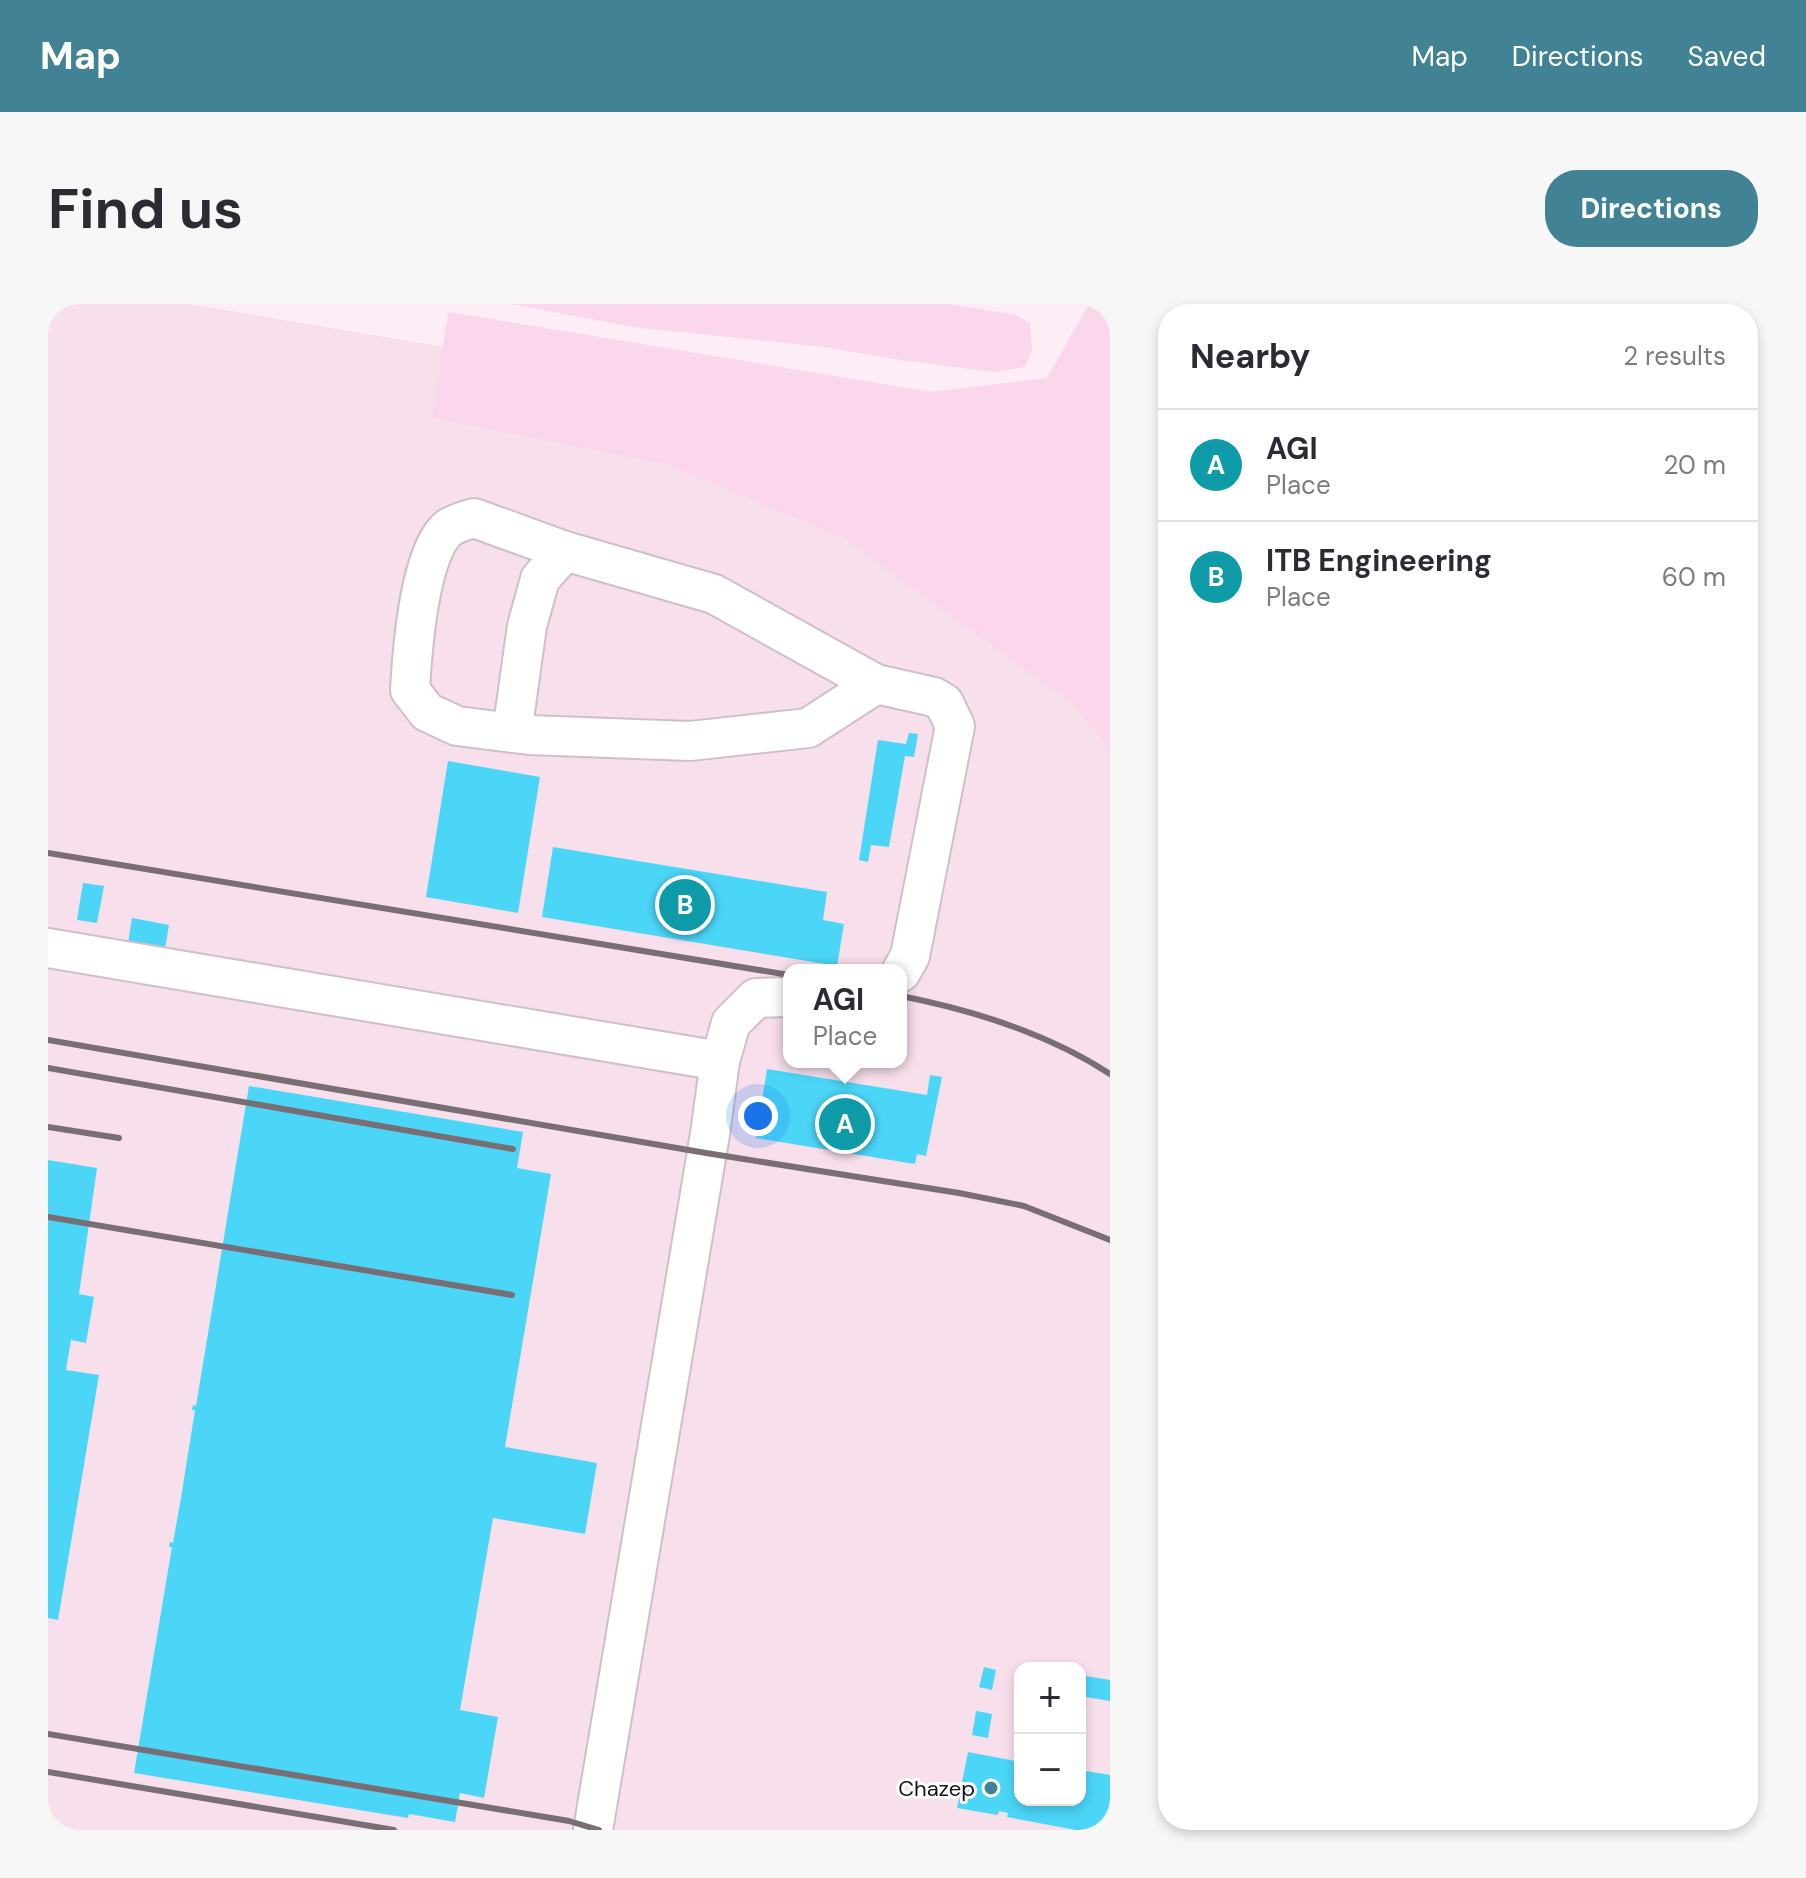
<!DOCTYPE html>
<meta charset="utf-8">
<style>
:root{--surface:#fff;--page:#f7f7f7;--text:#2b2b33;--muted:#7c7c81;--line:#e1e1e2;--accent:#418394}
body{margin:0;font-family:"DM Sans",sans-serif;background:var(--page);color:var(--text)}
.controls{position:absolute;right:24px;bottom:24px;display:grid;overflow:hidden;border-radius:16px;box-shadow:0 4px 12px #0003}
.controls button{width:72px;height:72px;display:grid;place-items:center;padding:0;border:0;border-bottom:2px solid var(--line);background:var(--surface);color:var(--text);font:40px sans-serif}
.you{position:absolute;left:710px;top:812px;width:28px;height:28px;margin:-20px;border:6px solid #fff;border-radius:50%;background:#1a73e8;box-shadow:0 0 0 12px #1a73e833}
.badge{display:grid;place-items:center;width:52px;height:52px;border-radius:50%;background:var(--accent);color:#fff;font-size:26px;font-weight:700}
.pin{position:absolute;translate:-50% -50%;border:4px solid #fff;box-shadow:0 2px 8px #0006}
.popup{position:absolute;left:735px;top:660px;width:124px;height:104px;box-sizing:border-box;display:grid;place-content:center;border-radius:16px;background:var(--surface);filter:drop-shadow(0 2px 6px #0005);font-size:26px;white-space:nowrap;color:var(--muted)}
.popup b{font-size:30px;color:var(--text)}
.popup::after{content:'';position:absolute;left:50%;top:100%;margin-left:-16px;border:16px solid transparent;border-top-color:var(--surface)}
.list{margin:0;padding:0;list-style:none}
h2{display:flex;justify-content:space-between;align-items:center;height:104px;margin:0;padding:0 32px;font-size:34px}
h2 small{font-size:26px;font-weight:400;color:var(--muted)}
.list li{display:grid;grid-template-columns:52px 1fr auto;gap:24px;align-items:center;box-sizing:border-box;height:112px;padding:0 32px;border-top:2px solid var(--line)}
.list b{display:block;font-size:30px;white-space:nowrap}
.list p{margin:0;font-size:26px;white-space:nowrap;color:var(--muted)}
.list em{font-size:26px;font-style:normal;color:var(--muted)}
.map{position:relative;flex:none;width:1062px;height:1526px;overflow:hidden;border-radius:32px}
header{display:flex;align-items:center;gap:48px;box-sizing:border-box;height:112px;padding:0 40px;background:var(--accent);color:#fff}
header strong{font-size:38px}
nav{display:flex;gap:44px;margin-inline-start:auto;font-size:28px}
.intro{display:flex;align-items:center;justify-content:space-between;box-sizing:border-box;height:192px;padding:0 48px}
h1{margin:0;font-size:56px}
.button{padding:20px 36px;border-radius:32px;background:var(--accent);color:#fff;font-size:28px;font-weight:700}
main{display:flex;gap:48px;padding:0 48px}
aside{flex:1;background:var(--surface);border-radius:32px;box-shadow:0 4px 12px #0003}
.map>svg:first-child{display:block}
</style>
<header>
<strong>Map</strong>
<nav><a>Map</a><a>Directions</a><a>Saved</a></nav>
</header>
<div class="intro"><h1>Find us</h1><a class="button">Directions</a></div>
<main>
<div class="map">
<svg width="1062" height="1526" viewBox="0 0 1062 1526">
<rect width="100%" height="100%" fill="#fdedf6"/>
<path fill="#f7dfec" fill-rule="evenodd" d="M0,0H141L657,87L1062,379V1526H0ZM741,666H853V758H741ZM972,1364H1032V1496H972Z"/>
<g fill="#fad7ea">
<path d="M463,0H901L968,11L982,19L984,46L977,63L947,68L846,55L777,43L585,23Z"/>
<path d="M1041,0H1062V447L1025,400L792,232L618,160L384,114L400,8L884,88L999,74Z"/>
</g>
<g fill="#4bd6f8">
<path d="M861,429L870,430L866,453L857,452L841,543L823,541L820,558L811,556L830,436L858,440Z"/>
<path d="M400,457L492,473L470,609L378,593Z"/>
<path d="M505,543L779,588L775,616L796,620L789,662L494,613Z"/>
<path d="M35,579L56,582L49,619L29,616Z"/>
<path d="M84,614L121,621L116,651L79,645Z"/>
<path d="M719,765L879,791L882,771L894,773L878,852L869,850L867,860L708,834Z"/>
<path d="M201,782L475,828L469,864L503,870L457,1143L549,1159L537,1230L445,1214L412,1406L450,1413L436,1494L412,1489L407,1518L361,1510L360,1514L86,1469L124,1243H121L122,1238L125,1239L133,1194L147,1106H144L145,1101L148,1102Z"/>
<path d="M0,856L49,864L31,990L46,993L38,1039L23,1036L18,1066L51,1071L10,1316L0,1314Z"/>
<path d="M936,1363L948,1366L944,1386L931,1383Z"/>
<path d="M1032,1371L1062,1376V1397L1032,1392Z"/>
<path d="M928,1407L944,1410L940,1434L924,1431Z"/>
<path d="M920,1448L972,1458V1496H1032V1466L1062,1471V1526H1028L959,1513L960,1509L951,1507L950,1511L909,1504Z"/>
</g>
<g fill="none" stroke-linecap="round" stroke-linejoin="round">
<g stroke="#cfbfc8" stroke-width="42">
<g id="minor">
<path d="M517,247L426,214C419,216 409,219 402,223C371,244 364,350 362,386L379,408L409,422L481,431L642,437L760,424L828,380L886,393L896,399L907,422L862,652L853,668"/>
<path d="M464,429L479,322L492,275L517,247L666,290L828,380"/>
<path d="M0,644L672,757L662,830L545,1526"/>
<path d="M672,757L683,719L708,694L741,693"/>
</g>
</g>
<use href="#minor" stroke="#fff" stroke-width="38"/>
<g stroke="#786e74" stroke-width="6">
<path d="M0,549L741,671"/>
<path d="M853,692C924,706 1001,730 1062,770"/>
<path d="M0,736L658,849L911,889L976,902L1062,936"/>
<path d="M0,764L465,845"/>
<path d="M0,823L71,834"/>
<path d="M0,913L464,991"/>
<path d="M0,1430L521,1517L551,1526"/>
<path d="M0,1468L346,1526"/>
</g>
</g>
<circle fill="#418394" stroke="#fff" stroke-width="3" cx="943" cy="1484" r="8"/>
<g text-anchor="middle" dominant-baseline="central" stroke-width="6" stroke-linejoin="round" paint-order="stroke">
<g font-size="22" fill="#171215" stroke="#fff" text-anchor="end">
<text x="927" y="1484">Chazep</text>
</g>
</g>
</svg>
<div class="controls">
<button>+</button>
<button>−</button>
</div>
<div class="you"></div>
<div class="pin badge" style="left:797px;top:820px;background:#0f9aa8">A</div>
<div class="popup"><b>AGI</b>Place</div>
<div class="pin badge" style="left:637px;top:601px;background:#0f9aa8">B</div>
</div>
<aside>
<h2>Nearby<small>2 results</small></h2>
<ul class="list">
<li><span class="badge" style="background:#0f9aa8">A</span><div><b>AGI</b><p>Place</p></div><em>20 m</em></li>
<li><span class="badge" style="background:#0f9aa8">B</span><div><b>ITB Engineering</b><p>Place</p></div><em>60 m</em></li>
</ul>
</aside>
</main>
